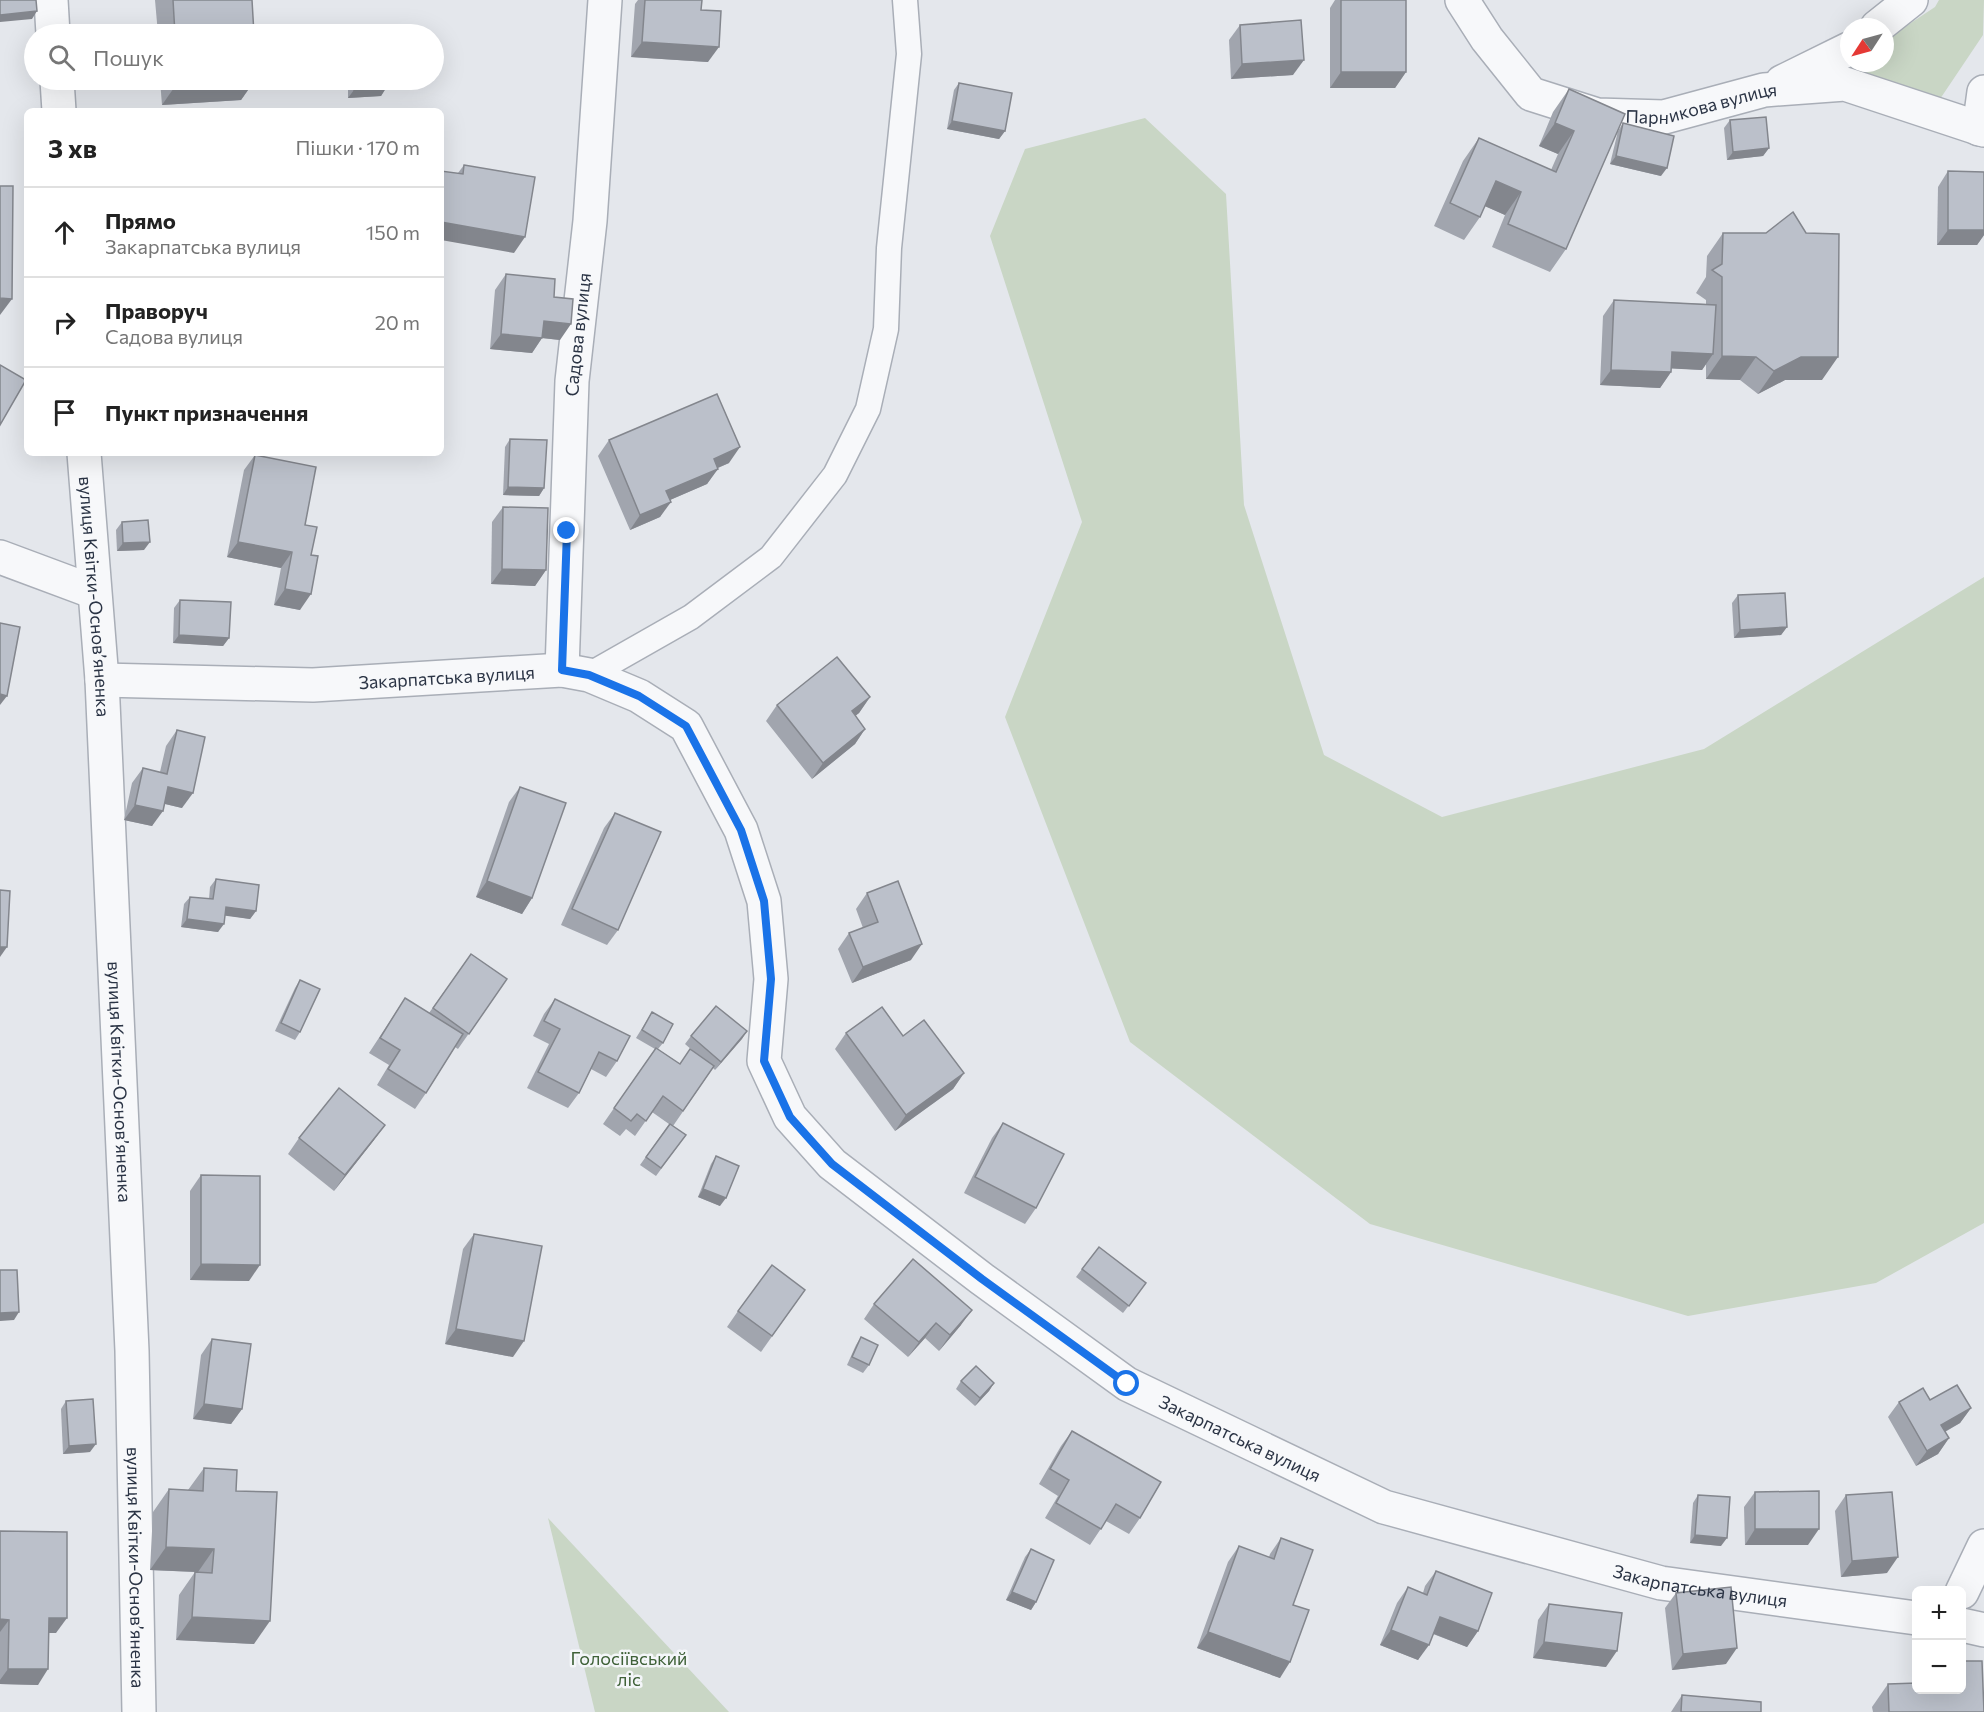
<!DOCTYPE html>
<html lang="uk">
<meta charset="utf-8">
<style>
:root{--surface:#fff;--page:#f2f2f2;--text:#222;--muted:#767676;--line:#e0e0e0}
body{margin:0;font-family:Commissioner,sans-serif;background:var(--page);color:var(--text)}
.controls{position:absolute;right:18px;bottom:18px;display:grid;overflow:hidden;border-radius:9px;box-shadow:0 6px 24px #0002}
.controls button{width:54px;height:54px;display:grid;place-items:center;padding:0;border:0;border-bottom:2px solid var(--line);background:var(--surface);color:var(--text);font:30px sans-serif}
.compass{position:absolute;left:1840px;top:18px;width:54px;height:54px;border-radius:50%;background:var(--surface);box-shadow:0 6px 24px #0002;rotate:234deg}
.stop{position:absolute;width:18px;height:18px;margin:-14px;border:4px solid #1a73e8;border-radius:50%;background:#fff}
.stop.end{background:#1a73e8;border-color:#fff;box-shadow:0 2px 6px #0008}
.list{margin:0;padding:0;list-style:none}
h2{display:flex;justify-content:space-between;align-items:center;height:78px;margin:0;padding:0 24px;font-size:26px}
h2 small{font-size:20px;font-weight:400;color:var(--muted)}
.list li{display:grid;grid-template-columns:39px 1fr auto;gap:18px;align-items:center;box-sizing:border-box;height:90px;padding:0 24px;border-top:2px solid var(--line)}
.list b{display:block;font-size:22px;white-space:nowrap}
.list p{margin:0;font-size:20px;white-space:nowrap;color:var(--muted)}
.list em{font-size:20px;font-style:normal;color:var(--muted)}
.icon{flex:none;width:33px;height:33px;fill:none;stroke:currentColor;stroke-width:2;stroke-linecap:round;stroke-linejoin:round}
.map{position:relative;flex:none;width:1984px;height:1712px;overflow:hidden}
.search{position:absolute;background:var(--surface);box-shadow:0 6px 24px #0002;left:24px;top:24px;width:420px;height:66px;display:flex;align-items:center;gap:15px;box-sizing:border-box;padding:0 21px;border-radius:33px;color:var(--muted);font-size:22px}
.panel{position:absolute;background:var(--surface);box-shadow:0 6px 24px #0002;left:24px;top:108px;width:420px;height:348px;border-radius:9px}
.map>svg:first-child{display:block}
</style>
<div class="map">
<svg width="1984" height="1712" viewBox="0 0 1984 1712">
<rect width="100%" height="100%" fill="#e4e7ec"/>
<g fill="#c9d6c5">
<path d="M1939,0H1984L1983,35L1938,102L1831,76L1850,63H1885V40L1935,7Z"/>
<path d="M1145,118L1226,194L1244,505L1324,755L1442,817L1704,749L1984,577V1223L1876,1283L1688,1316L1370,1224L1130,1042L1005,717L1082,522L990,236L1025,149Z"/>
<path d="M548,1518L729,1712H595Z"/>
</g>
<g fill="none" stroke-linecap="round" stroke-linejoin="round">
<g stroke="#a9aeb7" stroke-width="27">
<path id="lane" d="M589,675L691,617L771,557L835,475L868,409L886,329L889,248L909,54L905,0"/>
</g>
<g stroke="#a9aeb7" stroke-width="36">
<g id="street">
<path d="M51,0L53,34"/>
<path id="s1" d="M1462,0L1487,39L1531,94L1597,115L1664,117L1764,90L1845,84L1984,130"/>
<path d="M1877,27L1911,0"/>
<path d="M57,80L59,111"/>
<path d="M1782,82L1849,49"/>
<path d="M1979,129L1984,92"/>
<path id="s2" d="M84,453L102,680L132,1351L139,1712"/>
<path d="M0,557L94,592"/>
<path id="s3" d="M562,670L572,381L590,221L605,0"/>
<path id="s4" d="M102,680L313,685L562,670L589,675L639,696L686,726L741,830L764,901L771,979L764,1061L790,1117L832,1164L982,1279L1127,1384L1384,1507L1661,1583L1916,1618"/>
<path d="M1962,1592L1984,1546"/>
<path d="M1962,1625L1984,1630"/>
</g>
</g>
<use href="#lane" stroke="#f7f8fa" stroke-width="24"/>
<use href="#street" stroke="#f7f8fa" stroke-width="33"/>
</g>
<g fill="#a1a5ae">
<path d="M155,0H252L254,34H158Z"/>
<path d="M638,0H702L701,10L708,62L631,57L635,4Z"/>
<path d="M1335,0H1406V72L1395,88H1330V8Z"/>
<path d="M1240,25L1293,75L1231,79L1229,40Z"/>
<path d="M160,80H255L241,100L162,105Z"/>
<path d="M348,80H386V88L381,96L348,98Z"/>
<path d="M959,83L1005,131L999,139L947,129L954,90Z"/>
<path d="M1569,89L1625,114L1566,249L1550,272L1492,247L1505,215L1485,206L1480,217L1464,240L1434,226L1463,161L1479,138L1551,170L1558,154L1539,146L1553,112Z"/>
<path d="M1730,120L1769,148L1763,156L1727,160L1724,128Z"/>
<path d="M1623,123L1661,176L1610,164L1618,131Z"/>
<path d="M464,165L514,253L458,173Z"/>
<path d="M1948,171L1984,172V235L1977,245H1937L1938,187Z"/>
<path d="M1723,233L1822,380H1785L1758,394L1740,380L1706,379V364L1702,370L1671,368V372L1660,388L1600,385L1603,316L1614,300L1706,304V300L1696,293L1706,277L1707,256Z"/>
<path d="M506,274L554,297L560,340L542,338L532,353L490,349L495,290Z"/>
<path d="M510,439L544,488L539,496L503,495L505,447Z"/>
<path d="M609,440L729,463L718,468L707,484L670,500L660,517L630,530L598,456Z"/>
<path d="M255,455L305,525L311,555L300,610L274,605L281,568L227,557L244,470Z"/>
<path d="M503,507L546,570L535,586L491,584L492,522Z"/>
<path d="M122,522L144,550L117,551L116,530Z"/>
<path d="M1738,595L1787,627L1781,635L1734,638L1732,603Z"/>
<path d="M180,600L229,638L223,646L173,643L174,608Z"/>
<path d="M870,697L859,713L855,716L865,729L855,744L812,779L766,721L777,705Z"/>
<path d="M177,730L182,808L165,804L152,826L124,820L132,783L143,768L160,772L166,746Z"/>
<path d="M520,787L532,898L522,914L476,897L509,802Z"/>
<path d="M615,813L618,930L607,945L561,925L604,828Z"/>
<path d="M216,879L256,911L250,919L225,915L218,932L181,927L184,904L190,897L209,899L210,887Z"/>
<path d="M867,893L911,960L852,983L838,949L849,933L863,928L856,909Z"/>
<path d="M471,954L507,979L458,1049L455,1047L426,1093L415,1109L377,1085L389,1065L369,1053L405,998L429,1013Z"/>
<path d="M300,980V1032L295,1040L275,1031L295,988Z"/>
<path d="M555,999L617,1061L606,1077L591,1069L579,1093L568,1108L527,1088L549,1044L533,1036L544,1014Z"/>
<path d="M652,1012L663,1043L658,1049L680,1064L692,1050L685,1044L691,1036L747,1031L715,1070L713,1068L673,1126L686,1135L656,1176L640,1165L669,1124L652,1112L635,1136L626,1129L620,1136L603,1124L655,1049L636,1038Z"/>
<path d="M846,1033L903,1036L964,1073L953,1089L895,1131L835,1049Z"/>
<path d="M1003,1123L1036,1208L1025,1224L964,1193L992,1138Z"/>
<path d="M299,1138L374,1140L334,1191L288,1154Z"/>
<path d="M716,1156L720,1206L698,1197L711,1164Z"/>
<path d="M201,1175L249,1281L190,1280V1191Z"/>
<path d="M474,1234L513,1357L445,1344L463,1249Z"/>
<path d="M1082,1269L1146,1283L1123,1313L1076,1277Z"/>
<path d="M805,1290L761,1352L727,1327L738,1311Z"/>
<path d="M874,1304L961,1325L939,1351L925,1338L908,1357L864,1319Z"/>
<path d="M861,1337L869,1365L863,1373L847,1365L856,1345Z"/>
<path d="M212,1339L242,1409L231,1424L193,1419L201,1355Z"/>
<path d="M961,1381L994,1383L989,1391L975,1406L956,1389Z"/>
<path d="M1930,1400L1971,1408L1960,1423L1945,1432L1949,1438L1938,1454L1916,1466L1888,1417L1899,1402Z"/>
<path d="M66,1401L90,1452L63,1454L61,1409Z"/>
<path d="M1072,1431L1140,1518L1129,1534L1106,1521L1090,1545L1045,1518L1058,1496L1039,1484L1061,1446Z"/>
<path d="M204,1468L236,1491L254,1644L176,1640L179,1595L195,1572L150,1570L153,1512L169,1489L188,1490Z"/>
<path d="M1755,1492L1808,1545H1745L1744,1507Z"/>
<path d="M1698,1495L1721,1546L1690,1543L1693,1503Z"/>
<path d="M1846,1495L1887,1573L1841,1577L1835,1511Z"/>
<path d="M0,1531L56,1633H49L38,1685L0,1684Z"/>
<path d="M1281,1538L1293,1605L1280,1678L1197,1648L1228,1562L1239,1546L1269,1557L1270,1554Z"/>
<path d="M1031,1549L1036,1602L1031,1610L1006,1600L1025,1557Z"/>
<path d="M1436,1571L1478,1631L1467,1647L1433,1634L1418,1660L1380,1645L1397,1603L1408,1587L1423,1593L1425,1586Z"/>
<path d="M1676,1593L1726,1664L1672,1670L1665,1608Z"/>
<path d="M1549,1604L1606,1667L1533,1658L1538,1620Z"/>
<path d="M1888,1684L1983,1696L1984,1712H1873L1872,1707Z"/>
<path d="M1682,1695L1761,1712H1671Z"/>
</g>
<g fill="#83868d">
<path d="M37,11L32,19L0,22V15Z"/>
<path d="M642,42L719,47L708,62L631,57Z"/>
<path d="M1304,60L1293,75L1231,79L1242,64Z"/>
<path d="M1341,72H1406L1395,88H1330Z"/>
<path d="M222,80H255L241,100L162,105L178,82Z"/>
<path d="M386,88L381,96L348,98L354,90Z"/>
<path d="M952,121L1005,131L999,139L947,129Z"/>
<path d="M1555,123L1574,131L1558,154L1539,146Z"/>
<path d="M1769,148L1763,156L1727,160L1733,152Z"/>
<path d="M1616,156L1667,168L1661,176L1610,164Z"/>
<path d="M1496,181L1521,192L1505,215L1480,204Z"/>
<path d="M441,222L525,237L514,253L441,240Z"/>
<path d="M1948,230H1984V235L1977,245H1937Z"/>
<path d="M0,298L12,299L0,315Z"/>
<path d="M544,321L571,324L560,340L533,337Z"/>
<path d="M501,334L542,338L532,353L490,349Z"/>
<path d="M1672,352L1713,354L1702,370L1661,368Z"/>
<path d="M1722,356L1756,357L1740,380L1706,379Z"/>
<path d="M1801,357H1838L1822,380H1785L1758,394L1774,371Z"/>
<path d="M1611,370L1671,372L1660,388L1600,385Z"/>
<path d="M740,447L729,463L703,474L714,459Z"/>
<path d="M718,469L707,484L656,506L666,491Z"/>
<path d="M508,487L544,488L539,496L503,495Z"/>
<path d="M671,502L660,517L630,530L640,515Z"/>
<path d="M150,542L144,550L117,551L123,543Z"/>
<path d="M238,542L292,552L281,568L227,557Z"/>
<path d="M502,569L546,570L535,586L491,584Z"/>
<path d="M285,589L311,594L300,610L274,605Z"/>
<path d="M1787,627L1781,635L1734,638L1740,630Z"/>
<path d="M179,635L229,638L223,646L173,643Z"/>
<path d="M0,694L7,696L0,705Z"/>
<path d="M870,697L859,713L841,727L852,711Z"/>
<path d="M865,729L855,744L812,779L823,763Z"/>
<path d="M168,787L193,793L182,808L157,802Z"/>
<path d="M135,805L163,811L152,826L124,820Z"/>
<path d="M487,881L532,898L522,914L476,897Z"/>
<path d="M226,907L256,911L250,919L220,915Z"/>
<path d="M187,919L224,924L218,932L181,927Z"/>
<path d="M922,944L911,960L852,983L863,967Z"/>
<path d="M0,947H7L0,957Z"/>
<path d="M747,1031L742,1039L715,1070L721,1062Z"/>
<path d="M964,1073L953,1089L895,1131L906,1115Z"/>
<path d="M385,1125L374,1140L334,1191L345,1175Z"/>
<path d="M703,1189L726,1198L720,1206L698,1197Z"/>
<path d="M201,1264L260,1265L249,1281L190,1280Z"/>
<path d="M972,1310L961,1325L939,1351L950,1335Z"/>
<path d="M19,1312L14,1320L0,1321V1313Z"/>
<path d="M936,1323L925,1338L908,1357L919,1342Z"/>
<path d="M456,1329L524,1341L513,1357L445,1344Z"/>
<path d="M994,1383L989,1391L975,1406L980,1398Z"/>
<path d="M204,1404L242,1409L231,1424L193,1419Z"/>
<path d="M1971,1408L1960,1423L1930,1440L1941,1425Z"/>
<path d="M1949,1438L1938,1454L1916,1466L1927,1451Z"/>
<path d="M96,1444L90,1452L63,1454L69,1446Z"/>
<path d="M1755,1529H1819L1808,1545H1745Z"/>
<path d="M1695,1535L1727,1538L1721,1546L1690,1543Z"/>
<path d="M166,1547L214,1549L198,1572L150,1570Z"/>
<path d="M1898,1557L1887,1573L1841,1577L1852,1561Z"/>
<path d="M1012,1592L1036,1602L1031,1610L1006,1600Z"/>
<path d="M192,1617L270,1621L254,1644L176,1640Z"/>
<path d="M1440,1617L1478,1631L1467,1647L1429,1632Z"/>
<path d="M49,1618H67L56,1633H38Z"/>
<path d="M0,1619L9,1620L0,1632Z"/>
<path d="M1391,1630L1429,1645L1418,1660L1380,1645Z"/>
<path d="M1208,1632L1290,1662L1280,1678L1197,1648Z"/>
<path d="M1544,1642L1617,1651L1606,1667L1533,1658Z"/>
<path d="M1737,1648L1726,1664L1672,1670L1683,1654Z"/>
<path d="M8,1669H48L38,1685L0,1684V1680Z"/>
</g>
<g fill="#bbc0ca" stroke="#83868d" stroke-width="1.5">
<path d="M0,0H36L37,11L0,15Z"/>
<path d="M173,0H252L254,34H175Z"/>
<path d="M645,0H702L701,10L721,11L719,47L642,42Z"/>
<rect x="1341" y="0" width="65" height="72"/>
<path d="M1301,20L1304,60L1242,64L1240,25Z"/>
<path d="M178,80H222L178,82Z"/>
<path d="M354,80H386V88L354,90Z"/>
<path d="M959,83L1012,93L1005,131L952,121Z"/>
<path d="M1569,89L1625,114L1566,249L1508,224L1521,192L1496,181L1480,217L1450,203L1479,138L1556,172L1574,131L1555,123Z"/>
<path d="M1766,117L1769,148L1733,152L1730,120Z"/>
<path d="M1623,123L1674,136L1667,168L1616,156Z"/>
<path d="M464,165L535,177L525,237L441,222V171L463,174Z"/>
<path d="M1948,171L1984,172V230H1948Z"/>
<path d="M0,186H13L12,299L0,298Z"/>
<path d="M1793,212L1806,233L1839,234L1838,357H1801L1774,371L1756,357L1722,356V277L1712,270L1722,264L1723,233H1766Z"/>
<path d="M506,274L555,279L554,297L573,299L571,324L544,321L542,338L501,334Z"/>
<path d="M1614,300L1716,305L1713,354L1672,352L1671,372L1611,370Z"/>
<path d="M0,365L26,380L0,425Z"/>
<path d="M717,394L740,447L714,459L718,469L666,491L671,502L640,515L609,440Z"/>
<path d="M510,439L547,440L544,488L508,487Z"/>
<path d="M255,455L316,467L305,525L317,527L311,555L318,556L311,594L285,589L292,552L238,542Z"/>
<path d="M503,507L548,508L546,570L502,569Z"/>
<path d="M148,520L150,542L123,543L122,522Z"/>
<path d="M1785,593L1787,627L1740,630L1738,595Z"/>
<path d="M180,600L231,602L229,638L179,635Z"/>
<path d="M0,623L20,627L7,696L0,694Z"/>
<path d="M837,657L870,697L852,711L865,729L823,763L777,705Z"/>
<path d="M177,730L205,737L193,793L168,787L163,811L135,805L143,768L167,774Z"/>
<path d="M520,787L566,803L532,898L487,881Z"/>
<path d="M615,813L661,832L618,930L572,909Z"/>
<path d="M216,879L259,885L256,911L226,907L224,924L187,919L190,897L213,899Z"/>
<path d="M898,881L922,944L863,967L849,933L878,922L867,893Z"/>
<path d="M0,890L10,891L7,947H0Z"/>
<path d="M471,954L507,979L469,1034L433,1008Z"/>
<path d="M300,980L320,989L300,1032L281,1023Z"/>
<path d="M405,998L463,1034L426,1093L388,1069L400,1050L380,1038Z"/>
<path d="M555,999L630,1036L617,1061L599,1052L579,1093L538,1072L560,1029L544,1021Z"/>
<path d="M716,1006L747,1031L721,1062L691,1036Z"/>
<path d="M882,1007L903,1036L924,1020L964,1073L906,1115L846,1033Z"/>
<path d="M652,1012L673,1024L663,1043L642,1030Z"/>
<path d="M656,1048L680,1064L690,1049L714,1066L683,1111L663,1096L646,1121L637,1114L631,1121L614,1108Z"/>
<path d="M339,1088L385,1125L345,1175L299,1138Z"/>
<path d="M1003,1123L1064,1154L1036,1208L975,1177Z"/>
<path d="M670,1124L686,1135L661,1168L646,1157Z"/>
<path d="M716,1156L739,1166L726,1198L703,1189Z"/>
<path d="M201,1175L260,1176V1265L201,1264Z"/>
<path d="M474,1234L542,1246L524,1341L456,1329Z"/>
<path d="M1099,1247L1146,1283L1129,1306L1082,1269Z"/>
<path d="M913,1259L972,1310L950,1335L936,1323L919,1342L874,1304Z"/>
<path d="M772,1265L805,1290L772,1336L738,1311Z"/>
<path d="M0,1270H17L19,1312L0,1313Z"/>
<path d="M861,1337L878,1345L869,1365L852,1357Z"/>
<path d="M212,1339L251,1344L242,1409L204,1404Z"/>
<path d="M976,1366L994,1383L980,1398L961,1381Z"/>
<path d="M1957,1385L1971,1408L1941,1425L1949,1438L1927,1451L1899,1402L1923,1388L1930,1400Z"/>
<path d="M93,1399L96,1444L69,1446L66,1401Z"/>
<path d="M1072,1431L1161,1482L1140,1518L1116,1504L1101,1529L1056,1503L1069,1480L1050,1469Z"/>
<path d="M204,1468L237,1470L236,1491L277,1492L270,1621L192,1617L195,1572L212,1573L214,1549L166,1547L169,1489L203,1491Z"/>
<path d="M1819,1491V1529H1755V1492Z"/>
<path d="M1892,1492L1898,1557L1852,1561L1846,1495Z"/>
<path d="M1698,1495L1730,1497L1727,1538L1695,1535Z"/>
<path d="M0,1531L67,1532V1618H49L48,1669H8L9,1620L0,1619Z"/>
<path d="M1281,1538L1313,1550L1293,1605L1309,1610L1290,1662L1208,1632L1239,1546L1274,1559Z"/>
<path d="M1031,1549L1054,1560L1036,1602L1012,1592Z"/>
<path d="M1436,1571L1492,1593L1478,1631L1440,1617L1429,1645L1391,1630L1408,1587L1427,1595Z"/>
<path d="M1731,1587L1737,1648L1683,1654L1676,1593Z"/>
<path d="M1549,1604L1622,1613L1617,1651L1544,1642Z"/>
<path d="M1962,1661H1982L1984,1712H1889L1888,1684L1917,1683V1689H1962Z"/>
<path d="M1682,1695L1761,1702V1712H1681Z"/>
</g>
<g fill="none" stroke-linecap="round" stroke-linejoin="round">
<path stroke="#1a73e8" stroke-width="8" d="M567,531L562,670L589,675L639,696L686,726L741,830L764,901L771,979L764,1061L790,1117L832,1164L982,1279L1127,1384"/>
</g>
<g text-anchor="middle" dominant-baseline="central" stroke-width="5" stroke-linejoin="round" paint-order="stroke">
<g font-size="18" fill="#2b3445" stroke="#f4f6f9">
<text stroke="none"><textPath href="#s1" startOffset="292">Парникова вулиця</textPath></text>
<text stroke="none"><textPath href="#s3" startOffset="336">Садова вулиця</textPath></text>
<text stroke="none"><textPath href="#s2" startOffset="144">вулиця Квітки-Основ’яненка</textPath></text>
<text stroke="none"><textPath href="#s4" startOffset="345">Закарпатська вулиця</textPath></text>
<text stroke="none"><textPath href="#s2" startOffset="630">вулиця Квітки-Основ’яненка</textPath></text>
<text stroke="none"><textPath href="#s4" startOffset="1569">Закарпатська вулиця</textPath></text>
<text stroke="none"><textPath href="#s2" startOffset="1116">вулиця Квітки-Основ’яненка</textPath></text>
<text stroke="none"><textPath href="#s4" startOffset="2055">Закарпатська вулиця</textPath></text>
</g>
<g font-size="18" fill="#3f6138" stroke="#f4f6f9">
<text x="629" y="1658">Голосіївський<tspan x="629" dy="21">ліс</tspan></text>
</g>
</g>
</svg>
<div class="controls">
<button>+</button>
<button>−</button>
</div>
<svg class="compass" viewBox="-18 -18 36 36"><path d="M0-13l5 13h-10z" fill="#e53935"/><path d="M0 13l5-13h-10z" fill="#767676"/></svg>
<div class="stop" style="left:1127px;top:1384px"></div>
<div class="stop end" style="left:567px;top:531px"></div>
<div class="search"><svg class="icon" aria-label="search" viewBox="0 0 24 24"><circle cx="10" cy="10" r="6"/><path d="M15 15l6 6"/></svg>Пошук</div>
<section class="panel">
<h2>3 хв<small>Пішки · 170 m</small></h2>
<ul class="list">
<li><svg class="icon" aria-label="ahead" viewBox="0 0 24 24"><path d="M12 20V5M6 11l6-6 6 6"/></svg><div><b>Прямо</b><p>Закарпатська вулиця</p></div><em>150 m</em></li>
<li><svg class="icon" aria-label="right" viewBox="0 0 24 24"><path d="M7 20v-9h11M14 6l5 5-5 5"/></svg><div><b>Праворуч</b><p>Садова вулиця</p></div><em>20 m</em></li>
<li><svg class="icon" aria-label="arrive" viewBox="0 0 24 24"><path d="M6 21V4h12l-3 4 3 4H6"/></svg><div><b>Пункт призначення</b></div></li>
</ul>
</section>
</div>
